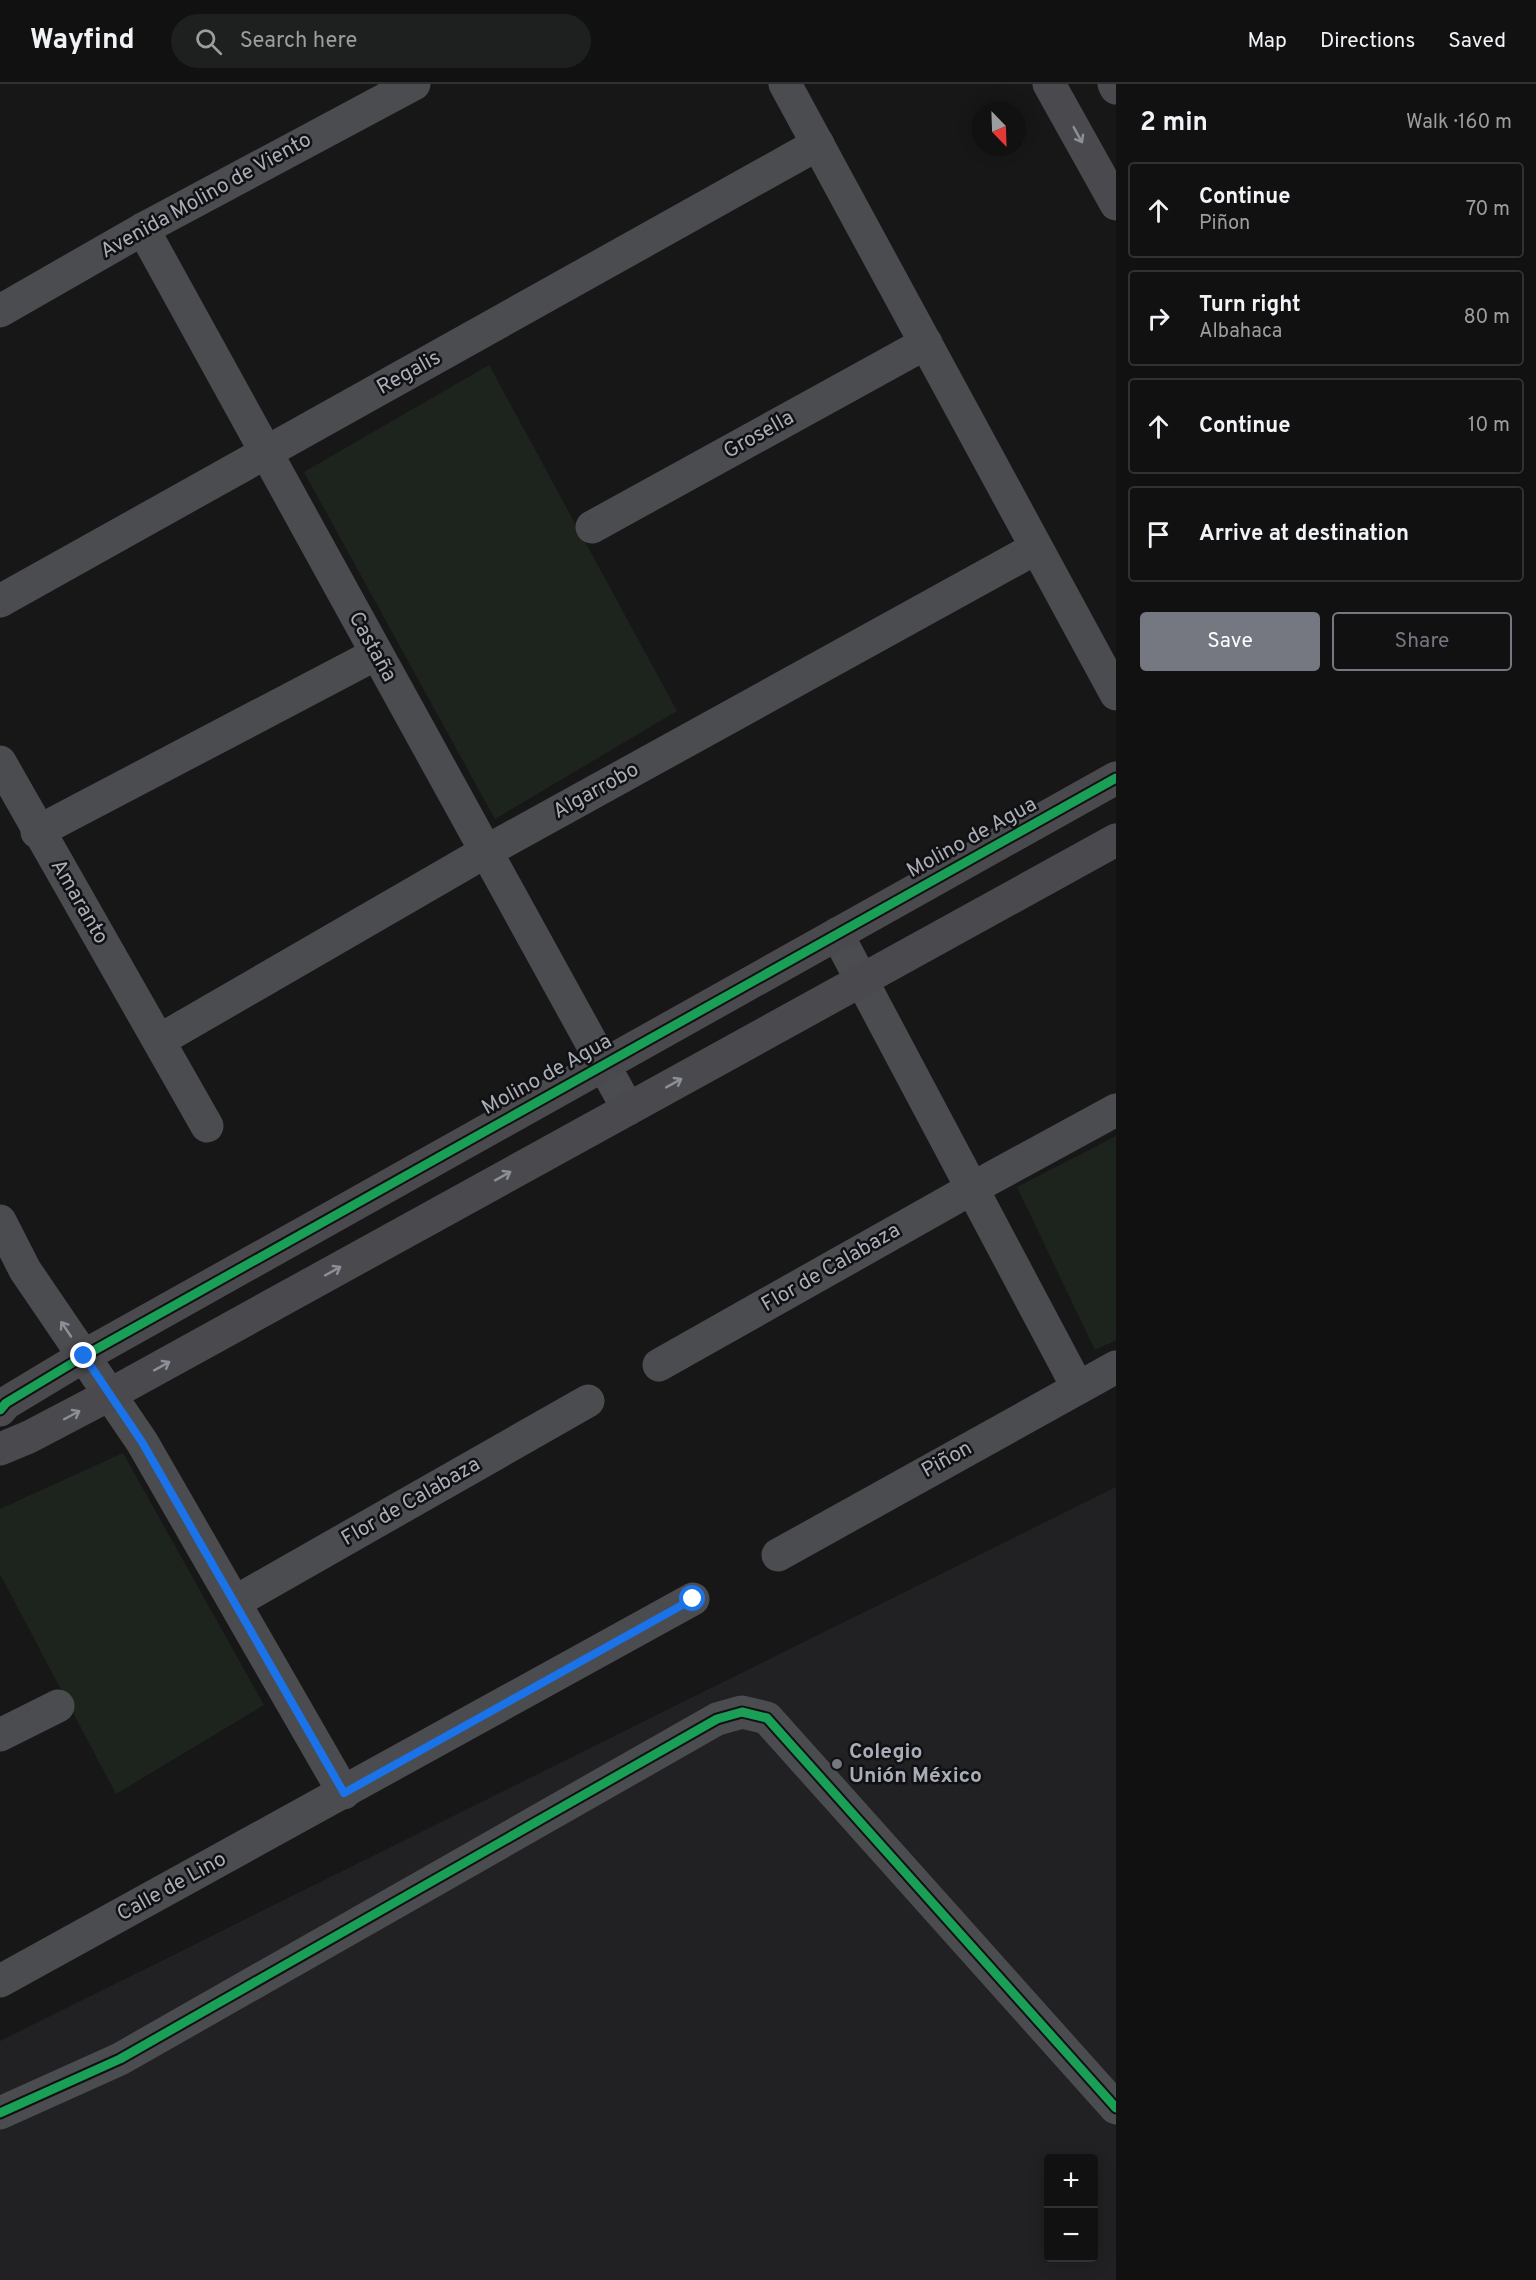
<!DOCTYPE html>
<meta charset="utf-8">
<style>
:root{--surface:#111;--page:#1e1f1f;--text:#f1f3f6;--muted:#9c9d9f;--line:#303131;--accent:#757880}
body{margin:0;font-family:Overpass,sans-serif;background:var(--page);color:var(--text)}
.controls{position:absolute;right:18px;bottom:18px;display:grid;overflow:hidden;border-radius:6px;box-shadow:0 3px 15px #0003}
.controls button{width:54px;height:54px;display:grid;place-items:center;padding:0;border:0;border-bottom:2px solid var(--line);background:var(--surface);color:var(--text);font:30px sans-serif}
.compass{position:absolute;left:972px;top:18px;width:54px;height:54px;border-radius:50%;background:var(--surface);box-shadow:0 3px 15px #0003;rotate:157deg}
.stop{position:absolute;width:18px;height:18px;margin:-14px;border:4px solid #1a73e8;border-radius:50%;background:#fff}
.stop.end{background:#1a73e8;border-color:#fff;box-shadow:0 2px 6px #0008}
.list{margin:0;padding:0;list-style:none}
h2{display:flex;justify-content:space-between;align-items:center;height:78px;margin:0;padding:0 24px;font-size:26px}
h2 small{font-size:20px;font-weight:400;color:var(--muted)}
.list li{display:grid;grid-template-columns:39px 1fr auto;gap:18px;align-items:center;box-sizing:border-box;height:96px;margin:0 12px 12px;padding:0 12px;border:2px solid var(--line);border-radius:6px}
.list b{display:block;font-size:22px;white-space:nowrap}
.list p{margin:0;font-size:20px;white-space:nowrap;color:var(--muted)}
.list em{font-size:20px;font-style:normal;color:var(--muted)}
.actions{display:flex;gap:12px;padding:18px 24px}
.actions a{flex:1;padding:14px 0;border:2px solid var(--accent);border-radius:6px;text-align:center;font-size:21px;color:var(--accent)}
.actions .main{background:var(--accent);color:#fff}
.icon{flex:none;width:33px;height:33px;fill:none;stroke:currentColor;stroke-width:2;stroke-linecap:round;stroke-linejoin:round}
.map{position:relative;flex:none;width:1116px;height:2196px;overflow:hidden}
header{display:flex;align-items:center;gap:36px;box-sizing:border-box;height:84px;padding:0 30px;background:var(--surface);border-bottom:2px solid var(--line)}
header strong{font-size:28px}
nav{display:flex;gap:33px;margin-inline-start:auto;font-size:21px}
.search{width:420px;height:54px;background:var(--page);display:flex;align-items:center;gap:15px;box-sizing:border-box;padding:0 21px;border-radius:33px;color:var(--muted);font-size:22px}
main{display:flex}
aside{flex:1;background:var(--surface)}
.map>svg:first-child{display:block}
</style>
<header>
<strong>Wayfind</strong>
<div class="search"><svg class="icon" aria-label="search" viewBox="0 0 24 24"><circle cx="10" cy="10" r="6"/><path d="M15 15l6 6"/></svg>Search here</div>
<nav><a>Map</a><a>Directions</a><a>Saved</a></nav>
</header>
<main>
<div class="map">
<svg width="1116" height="2196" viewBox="0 0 1116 2196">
<rect width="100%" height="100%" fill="#171717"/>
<path fill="#212123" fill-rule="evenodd" d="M1116,1403V2196H0V1957ZM1048,2074H1094V2174H1048Z"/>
<g fill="#1d241e">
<path d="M489,281L677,627L495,735L304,388Z"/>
<path d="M1116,1052V1256L1095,1266L1017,1103Z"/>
<path d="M123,1369L264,1621L116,1710L0,1490V1425Z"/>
</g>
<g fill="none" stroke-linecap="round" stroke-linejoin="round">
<g stroke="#4b4c50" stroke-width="33">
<path d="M785,0L1116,610"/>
<path d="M143,145L628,1025"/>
<path d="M0,227L143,145L414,0"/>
<path d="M592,443L926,259"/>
<path d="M0,517L818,60"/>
<path d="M0,678L207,1042"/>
<path d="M37,748L376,570"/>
<path d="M837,850L1078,1304"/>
<path d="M160,956L485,768L1036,464"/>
<path d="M0,1137L25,1186L142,1358L344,1709"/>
<path d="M659,1281L971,1105L1116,1026"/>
<path d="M778,1471L1116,1283"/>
<path d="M235,1518L588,1317"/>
<path d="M0,1651L58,1622"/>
<path d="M0,1897L693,1515"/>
<path d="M0,2029L120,1975L717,1635L742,1628L767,1634L1116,2024"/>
</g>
<g stroke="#4a4a4e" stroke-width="33">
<path d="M1049,0L1116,120"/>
<path d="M1114,0L1116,4"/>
<path d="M0,1326L6,1319L84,1272L1116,694"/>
<path d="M0,1365L29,1353L111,1310L1116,756"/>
</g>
<g stroke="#111113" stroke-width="13">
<g id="cycleway">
<path d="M0,1326L6,1319L84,1272L1116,694"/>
<path d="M0,2029L120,1975L717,1635L742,1628L767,1634L1116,2024"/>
</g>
</g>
<use href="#cycleway" stroke="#1a9f57" stroke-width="9"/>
</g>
<defs><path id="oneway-shaft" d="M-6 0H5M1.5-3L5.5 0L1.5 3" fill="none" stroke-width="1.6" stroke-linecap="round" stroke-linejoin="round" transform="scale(1.5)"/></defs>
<g stroke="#8c8f98">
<use href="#oneway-shaft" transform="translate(1078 51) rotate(61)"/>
<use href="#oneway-shaft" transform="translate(674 999) rotate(-29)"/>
<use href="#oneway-shaft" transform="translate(503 1092) rotate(-29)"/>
<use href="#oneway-shaft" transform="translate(333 1187) rotate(-29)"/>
<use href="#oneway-shaft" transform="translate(162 1282) rotate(-29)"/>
<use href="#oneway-shaft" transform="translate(72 1331) rotate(-28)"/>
</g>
<use stroke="#8c9099" href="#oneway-shaft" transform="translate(66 1245) rotate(-124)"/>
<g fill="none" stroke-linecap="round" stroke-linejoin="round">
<path stroke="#1a73e8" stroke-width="8" d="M84,1272L142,1358L344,1709L693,1515"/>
</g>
<circle fill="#757880" stroke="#111113" stroke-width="2" cx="837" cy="1680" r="6"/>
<g text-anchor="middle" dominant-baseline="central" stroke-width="5" stroke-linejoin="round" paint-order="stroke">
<g font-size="21" fill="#a8adb8" stroke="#111113">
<text transform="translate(206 112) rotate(-29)">Avenida Molino de Viento</text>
<text transform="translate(409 289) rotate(-29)">Regalis</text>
<text transform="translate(759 351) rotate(-29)">Grosella</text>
<text transform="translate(372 563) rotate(61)">Castaña</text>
<text transform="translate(596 707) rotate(-29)">Algarrobo</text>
<text transform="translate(972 754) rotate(-29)">Molino de Agua</text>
<text transform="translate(79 818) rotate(60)">Amaranto</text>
<text transform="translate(547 991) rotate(-29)">Molino de Agua</text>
<text transform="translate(831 1184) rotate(-30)">Flor de Calabaza</text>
<text transform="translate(947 1376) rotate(-29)">Piñon</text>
<text transform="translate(411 1418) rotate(-30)">Flor de Calabaza</text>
<text transform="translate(172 1803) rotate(-29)">Calle de Lino</text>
</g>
<g font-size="21" font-weight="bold" fill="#a8adb8" stroke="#111113" text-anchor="start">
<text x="849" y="1668">Colegio<tspan x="849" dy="24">Unión México</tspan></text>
</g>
</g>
</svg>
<div class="controls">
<button>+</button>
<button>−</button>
</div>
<svg class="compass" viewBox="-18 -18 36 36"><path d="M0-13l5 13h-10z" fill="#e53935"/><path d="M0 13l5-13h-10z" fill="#9c9d9f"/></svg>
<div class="stop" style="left:693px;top:1515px"></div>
<div class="stop end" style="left:84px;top:1272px"></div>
</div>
<aside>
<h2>2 min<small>Walk · 160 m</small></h2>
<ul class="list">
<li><svg class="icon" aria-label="ahead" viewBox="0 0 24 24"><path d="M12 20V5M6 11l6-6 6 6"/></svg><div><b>Continue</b><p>Piñon</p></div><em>70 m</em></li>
<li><svg class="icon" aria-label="right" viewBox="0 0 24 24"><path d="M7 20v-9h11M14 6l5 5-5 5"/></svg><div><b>Turn right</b><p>Albahaca</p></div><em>80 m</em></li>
<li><svg class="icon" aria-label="ahead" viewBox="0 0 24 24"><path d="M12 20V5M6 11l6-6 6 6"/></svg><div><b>Continue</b></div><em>10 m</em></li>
<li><svg class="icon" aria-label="arrive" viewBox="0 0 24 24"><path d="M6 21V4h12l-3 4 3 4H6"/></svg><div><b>Arrive at destination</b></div></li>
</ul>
<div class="actions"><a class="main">Save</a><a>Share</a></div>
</aside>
</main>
